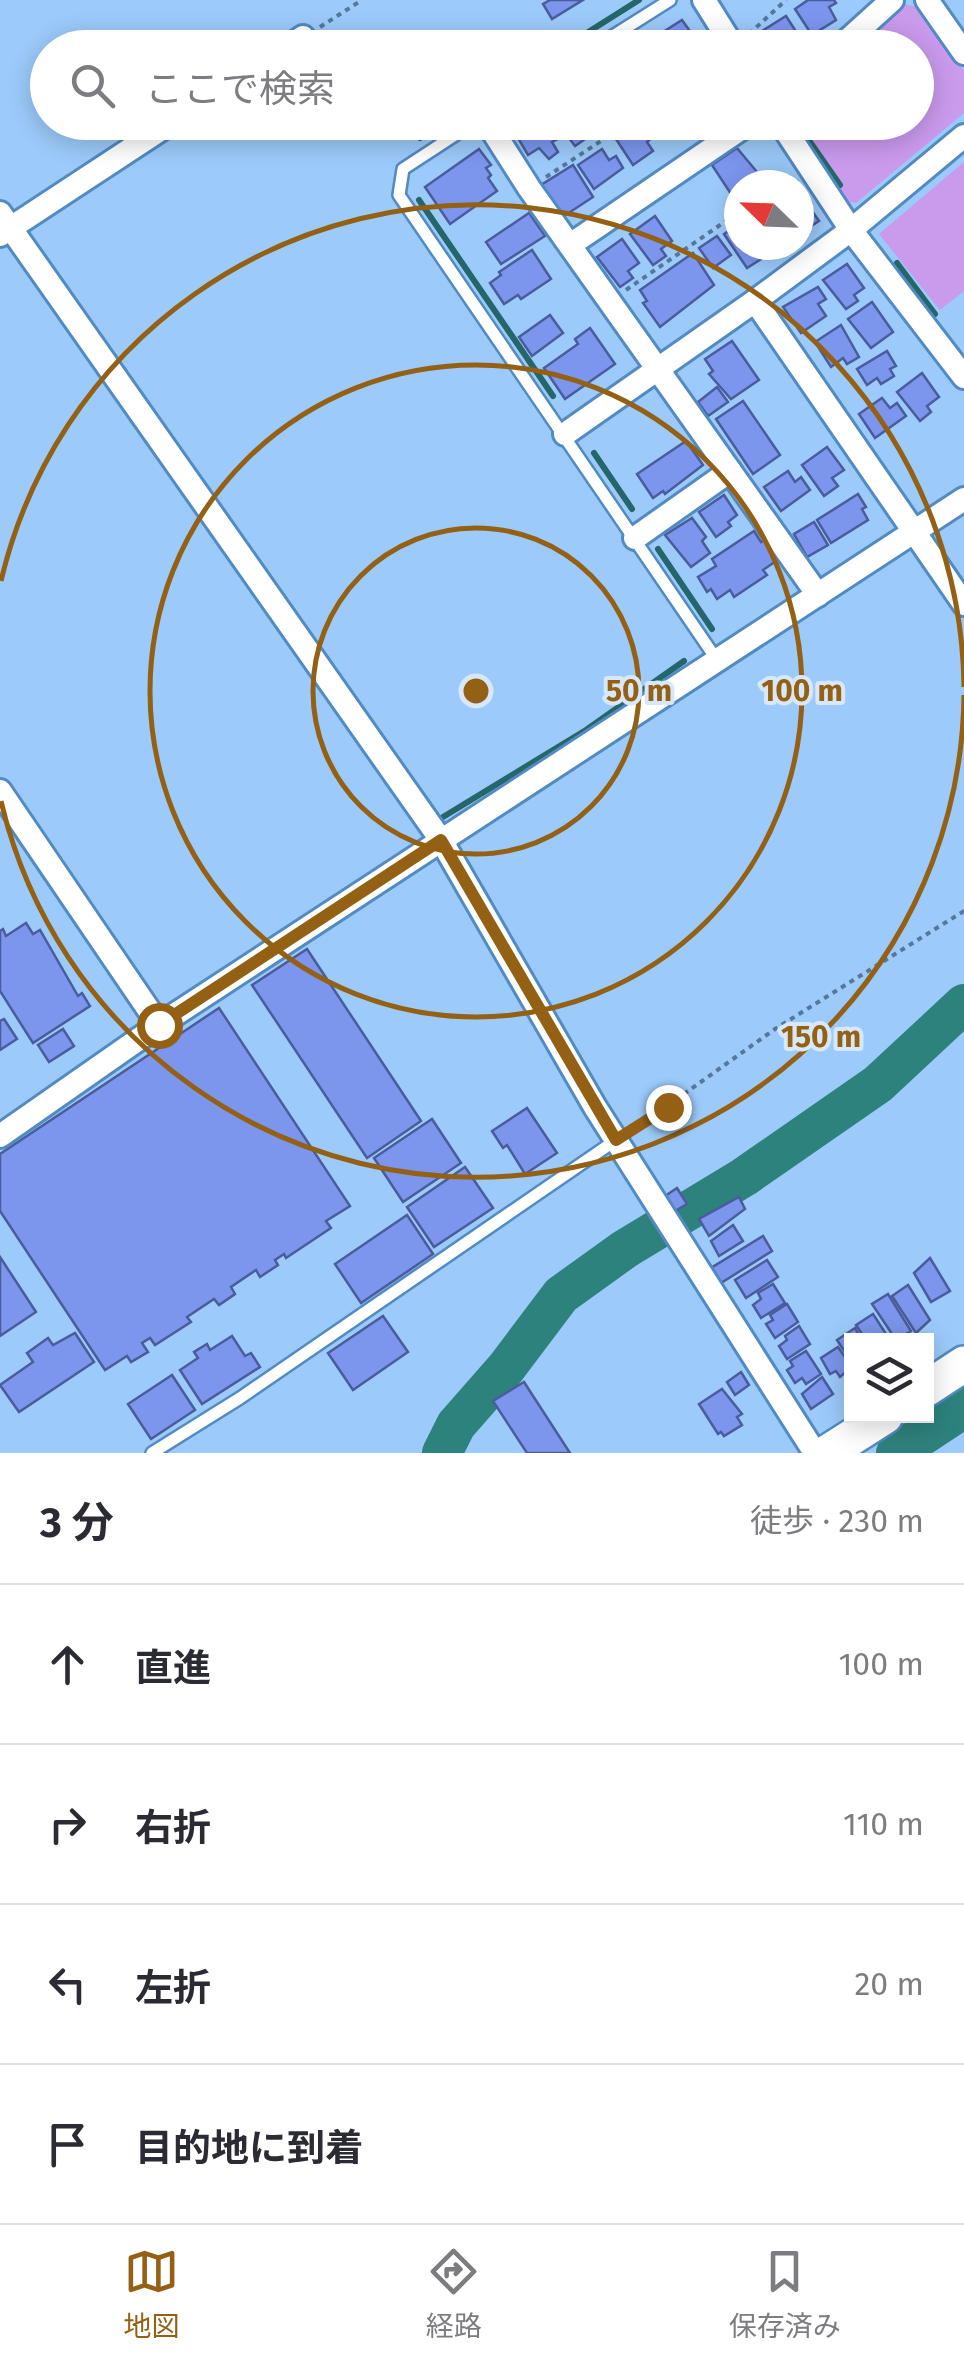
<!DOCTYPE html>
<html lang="ja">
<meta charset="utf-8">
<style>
:root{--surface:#fff;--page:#f2f2f3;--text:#2b2b33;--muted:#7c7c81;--line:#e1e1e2;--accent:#946014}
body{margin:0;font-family:"Fira Sans","Noto Sans JP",sans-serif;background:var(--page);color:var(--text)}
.controls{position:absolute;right:30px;bottom:30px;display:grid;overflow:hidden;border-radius:0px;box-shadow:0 5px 25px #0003}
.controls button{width:90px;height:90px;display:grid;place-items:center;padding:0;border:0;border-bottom:2px solid var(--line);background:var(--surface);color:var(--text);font:50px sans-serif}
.compass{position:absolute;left:724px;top:170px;width:90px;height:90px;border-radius:50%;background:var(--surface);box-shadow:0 5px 25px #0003;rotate:293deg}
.stop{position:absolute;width:30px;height:30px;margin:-22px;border:8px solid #946014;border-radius:50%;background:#fff}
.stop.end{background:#946014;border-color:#fff;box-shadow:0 2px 10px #0008}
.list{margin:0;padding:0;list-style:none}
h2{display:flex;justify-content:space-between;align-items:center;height:130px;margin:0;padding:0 40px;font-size:42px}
h2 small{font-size:32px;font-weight:400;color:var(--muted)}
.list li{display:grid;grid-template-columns:65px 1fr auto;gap:30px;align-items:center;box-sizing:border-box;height:160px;padding:0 40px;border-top:2px solid var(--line)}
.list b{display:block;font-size:38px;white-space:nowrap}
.list em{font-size:32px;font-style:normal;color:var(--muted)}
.icon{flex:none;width:55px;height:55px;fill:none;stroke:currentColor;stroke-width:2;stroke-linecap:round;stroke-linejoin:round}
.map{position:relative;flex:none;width:964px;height:1453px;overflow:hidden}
.search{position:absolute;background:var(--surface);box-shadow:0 5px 25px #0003;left:30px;right:30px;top:30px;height:110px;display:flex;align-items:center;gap:25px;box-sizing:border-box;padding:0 35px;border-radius:55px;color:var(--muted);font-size:38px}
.sheet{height:770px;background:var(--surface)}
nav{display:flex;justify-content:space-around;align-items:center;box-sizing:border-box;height:140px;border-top:2px solid var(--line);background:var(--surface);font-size:28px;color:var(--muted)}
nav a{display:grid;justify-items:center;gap:5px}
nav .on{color:var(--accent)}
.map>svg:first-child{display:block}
</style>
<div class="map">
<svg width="964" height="1453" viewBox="0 0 964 1453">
<rect width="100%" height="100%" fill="#9ccafa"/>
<g fill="#ca9aed">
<path d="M902,4L919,7L964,70V113L856,203L840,200L793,122H916V48L852,47Z"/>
<path d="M964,162V291L940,310L879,234Z"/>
</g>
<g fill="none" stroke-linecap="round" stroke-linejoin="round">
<g stroke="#246669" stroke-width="6">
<path d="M747,44L750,48"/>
<path d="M563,48L639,0"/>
<path d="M801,129L840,185"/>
<path d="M420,138L444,122"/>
<path d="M419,200L553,396"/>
<path d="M897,263L935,314"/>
<path d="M594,453L632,509"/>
<path d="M658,549L712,629"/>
<path d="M443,817L586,730L684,661"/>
</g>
<g stroke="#2e827e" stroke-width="40">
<path d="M442,1453L456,1425L506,1368L561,1295L625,1249L744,1177L878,1084L964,1004"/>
<path d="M896,1453L964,1408"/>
</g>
</g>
<g fill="#7c96ee" stroke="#4a5c9c" stroke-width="2.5">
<path d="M550,0H583L552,19L543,4Z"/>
<path d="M808,0H834L836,3L829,7L836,20L812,35L795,9Z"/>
<path d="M786,16L795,30L788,35L796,47L762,48L754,36Z"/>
<path d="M682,20L702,48H638Z"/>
<path d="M532,122H545L556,140L552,142L558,152L549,159L539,148L528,155L515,133Z"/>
<path d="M557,122H593L595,125L582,133L585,139L575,146Z"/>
<path d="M646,122H653L659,131L647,142L653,151L633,165L616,139L640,123L642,125Z"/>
<path d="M737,148L767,184L739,185V196L733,197L712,165Z"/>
<path d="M479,149L491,165L486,168L491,175L488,178L497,191L450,224L425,187Z"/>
<path d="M602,149L609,160L616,156L623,168L594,189L578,165Z"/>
<path d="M573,165L593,197L561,218L541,185Z"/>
<path d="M797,181L804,191L800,194L819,221L799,234V185H791Z"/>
<path d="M529,213L545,236L501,264L486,242Z"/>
<path d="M655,216L672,241L661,249L666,256L653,265L630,234Z"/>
<path d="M739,224V245L770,246L758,254L761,259L747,268L724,234Z"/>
<path d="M717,236L731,255L713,268L699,248Z"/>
<path d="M622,239L639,263L628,271L633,278L620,287L597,257Z"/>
<path d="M532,250L551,279L521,299L518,295L504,304L490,283L501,275L499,272Z"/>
<path d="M693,253L714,285L660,327L643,303L647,301L640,290Z"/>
<path d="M847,264L864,288L854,295L858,301L846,309L823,280Z"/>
<path d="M818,287L826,299L818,304L826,316L801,333L783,307Z"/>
<path d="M872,302L893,332L871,348L848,319Z"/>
<path d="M550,315L563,333L532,356L519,337Z"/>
<path d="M841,325L859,357L847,364L843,358L831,367L815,342Z"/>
<path d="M590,328L615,364L565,399L544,368L578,344L575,339Z"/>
<path d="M732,341L759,380L731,399L709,374L713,371L705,359Z"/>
<path d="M887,351L896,366L890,369L894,376L881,384L877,378L867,385L857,369Z"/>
<path d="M922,373L939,397L927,406L931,412L920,421L897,392Z"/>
<path d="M717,387L728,402L708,416L698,402Z"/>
<path d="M882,398L890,408L897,403L906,416L875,438L859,414Z"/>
<path d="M743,401L780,455L753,474L716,419Z"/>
<path d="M686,441L703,465L665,494L663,491L653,498L637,474Z"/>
<path d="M827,447L844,470L832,478L838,486L824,496L802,465Z"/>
<path d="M788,471L795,482L801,477L810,490L781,511L764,487Z"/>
<path d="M858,494L866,507L862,509L868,520L831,543L817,520Z"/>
<path d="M724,495L737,515L728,522L731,526L716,537L699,512Z"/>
<path d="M692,518L706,537L702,541L710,553L691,567L665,535Z"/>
<path d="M814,522L828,545L807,557L794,534Z"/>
<path d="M754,531L761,542L766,539L779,559L763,570L767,575L734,597L730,590L717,599L711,589L707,592L698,577L716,566L712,559Z"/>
<path d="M26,923L33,934L40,930L78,996L82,993L90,1006L33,1043L0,991V931L3,929L6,936Z"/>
<path d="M307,949L421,1121L367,1158L252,985Z"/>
<path d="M219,1008L350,1206L326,1221L331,1228L286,1258L284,1254L275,1260L278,1265L260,1277L256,1270L231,1287L235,1294L219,1305L214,1299L187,1317L191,1322L155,1345L150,1338L142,1343L148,1352L131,1362L127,1356L105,1370L0,1211V1154Z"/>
<path d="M4,1019L17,1039L0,1050V1021Z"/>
<path d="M63,1029L74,1046L49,1062L38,1045Z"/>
<path d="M527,1108L557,1153L525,1174L507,1145L503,1148L492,1131Z"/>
<path d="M432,1119L461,1163L403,1202L374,1158Z"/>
<path d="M465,1167L493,1208L434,1247L407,1207Z"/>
<path d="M677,1188L687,1204L675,1211L665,1196Z"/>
<path d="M739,1197L745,1209L709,1236L699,1219Z"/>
<path d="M407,1215L433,1254L361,1303L335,1264Z"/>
<path d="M733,1225L743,1241L719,1256L711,1241Z"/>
<path d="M763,1236L772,1251L721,1283L711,1268Z"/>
<path d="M0,1257L36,1312L0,1336Z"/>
<path d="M930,1258L950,1291L931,1302L914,1273Z"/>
<path d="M767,1260L778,1277L746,1298L735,1280Z"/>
<path d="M773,1284L785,1303L761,1318L753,1305L761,1299L758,1293Z"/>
<path d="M908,1285L930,1320L916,1333L892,1296Z"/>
<path d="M888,1294L911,1331L896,1340L872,1304Z"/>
<path d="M787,1304L798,1322L775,1338L766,1324L773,1320L770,1315Z"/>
<path d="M873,1314L890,1340H866L856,1325Z"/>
<path d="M383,1316L408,1352L353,1390L328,1353Z"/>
<path d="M799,1326L810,1344L787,1359L779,1346L787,1340L785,1336Z"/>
<path d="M855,1328L862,1340H852L851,1361L837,1340Z"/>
<path d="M75,1333L94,1362L19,1412L0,1385L33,1362L27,1353L48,1338L53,1345Z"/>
<path d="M232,1336L245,1356L251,1353L260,1367L202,1404L180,1370L198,1358L194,1352L207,1344L210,1350Z"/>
<path d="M838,1347L852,1367L840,1377L836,1371L830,1374L821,1358Z"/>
<path d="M806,1351L821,1374L806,1384L802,1378L795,1383L787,1370L793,1366L790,1361Z"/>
<path d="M741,1372L749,1385L735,1395L727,1382Z"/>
<path d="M172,1375L195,1410L151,1439L128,1404Z"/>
<path d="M822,1377L833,1394L811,1409L802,1394Z"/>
<path d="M524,1382L570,1453H527L493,1401Z"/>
<path d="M722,1389L742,1414L737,1417L742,1425L724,1436L721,1432L718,1434L699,1404Z"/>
</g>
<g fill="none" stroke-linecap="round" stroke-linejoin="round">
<g stroke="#528ac2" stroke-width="16">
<g id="lane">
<path d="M594,48L670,0"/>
<path d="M475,122L403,169L399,195L717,660"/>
<path d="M152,1453L240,1398L616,1140"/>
</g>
</g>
<g stroke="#528ac2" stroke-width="28">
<g id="street">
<path d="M704,0L734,48"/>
<path d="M927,0L964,53"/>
<path d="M287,48L303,37"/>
<path d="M839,48L892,0"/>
<path d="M487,122L529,188L818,595"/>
<path d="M780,122L851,230L964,377"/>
<path d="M964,136L851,230L755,301L964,604"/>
<path d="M0,213L441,840L595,1107L815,1453"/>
<path d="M0,235L172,122"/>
<path d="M570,245L751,122"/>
<path d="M565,434L755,301"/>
<path d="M635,538L730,471"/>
<path d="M0,791L159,1025"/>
<path d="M0,1136L159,1025L964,499"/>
</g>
</g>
<g stroke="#528ac2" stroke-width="40">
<g id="primary">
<path d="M926,1389L964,1364"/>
<path d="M827,1453L885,1416"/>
</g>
</g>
<g stroke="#54779a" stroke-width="4" stroke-dasharray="5 5" stroke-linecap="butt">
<path d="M320,27L362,0"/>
<path d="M749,34L786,0"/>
<path d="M546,177L630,122"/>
<path d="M779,185L792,176"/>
<path d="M626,290L739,212"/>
<path d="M635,1129L775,1029L964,911"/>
</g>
<use href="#lane" stroke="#fff" stroke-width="11"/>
<use href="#street" stroke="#fff" stroke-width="22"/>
<use href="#primary" stroke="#fff" stroke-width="35"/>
</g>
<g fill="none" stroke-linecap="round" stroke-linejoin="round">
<path stroke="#946014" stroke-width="12" d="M159,1025L441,840L616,1140L668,1107"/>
</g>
<g fill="none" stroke="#946014" stroke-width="5">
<circle cx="476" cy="691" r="163"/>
<circle cx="476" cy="691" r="326"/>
<path d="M964 695A488 488 0 0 1 1 801M1 581A488 488 0 0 1 964 687"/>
</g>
<circle cx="476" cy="691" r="15" fill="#946014" stroke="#d7e8fb" stroke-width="5"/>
<g font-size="30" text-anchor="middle" font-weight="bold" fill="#946014" stroke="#d7e8fb" stroke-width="8" stroke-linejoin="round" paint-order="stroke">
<text x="639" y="701">50 m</text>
<text x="802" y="701">100 m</text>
<text x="821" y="1047">150 m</text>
</g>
</svg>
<div class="controls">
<button><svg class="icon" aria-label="layers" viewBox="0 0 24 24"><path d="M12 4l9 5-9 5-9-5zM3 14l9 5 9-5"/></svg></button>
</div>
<svg class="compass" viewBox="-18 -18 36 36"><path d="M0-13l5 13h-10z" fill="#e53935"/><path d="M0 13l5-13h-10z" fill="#7c7c81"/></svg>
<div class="stop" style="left:159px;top:1025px"></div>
<div class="stop end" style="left:668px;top:1107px"></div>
<div class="search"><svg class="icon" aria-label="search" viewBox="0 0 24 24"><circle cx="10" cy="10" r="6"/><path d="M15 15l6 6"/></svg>ここで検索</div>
</div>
<section class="sheet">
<h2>3 分<small>徒歩 · 230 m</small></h2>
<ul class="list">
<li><svg class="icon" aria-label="ahead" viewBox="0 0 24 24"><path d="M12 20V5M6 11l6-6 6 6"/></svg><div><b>直進</b></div><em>100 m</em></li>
<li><svg class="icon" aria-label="right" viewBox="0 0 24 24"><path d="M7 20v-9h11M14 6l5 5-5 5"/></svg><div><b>右折</b></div><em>110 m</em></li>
<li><svg class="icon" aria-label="left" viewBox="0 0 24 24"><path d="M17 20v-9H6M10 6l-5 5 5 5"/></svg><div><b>左折</b></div><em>20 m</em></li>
<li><svg class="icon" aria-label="arrive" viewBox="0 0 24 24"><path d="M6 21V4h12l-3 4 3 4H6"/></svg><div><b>目的地に到着</b></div></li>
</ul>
</section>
<nav>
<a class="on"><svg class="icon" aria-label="map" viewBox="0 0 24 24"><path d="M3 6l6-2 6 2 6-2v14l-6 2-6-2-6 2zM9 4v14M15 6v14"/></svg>地図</a>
<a><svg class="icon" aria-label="directions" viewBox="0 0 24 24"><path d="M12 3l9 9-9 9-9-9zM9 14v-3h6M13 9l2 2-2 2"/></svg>経路</a>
<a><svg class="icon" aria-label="saved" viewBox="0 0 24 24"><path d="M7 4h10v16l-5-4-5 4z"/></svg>保存済み</a>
</nav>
